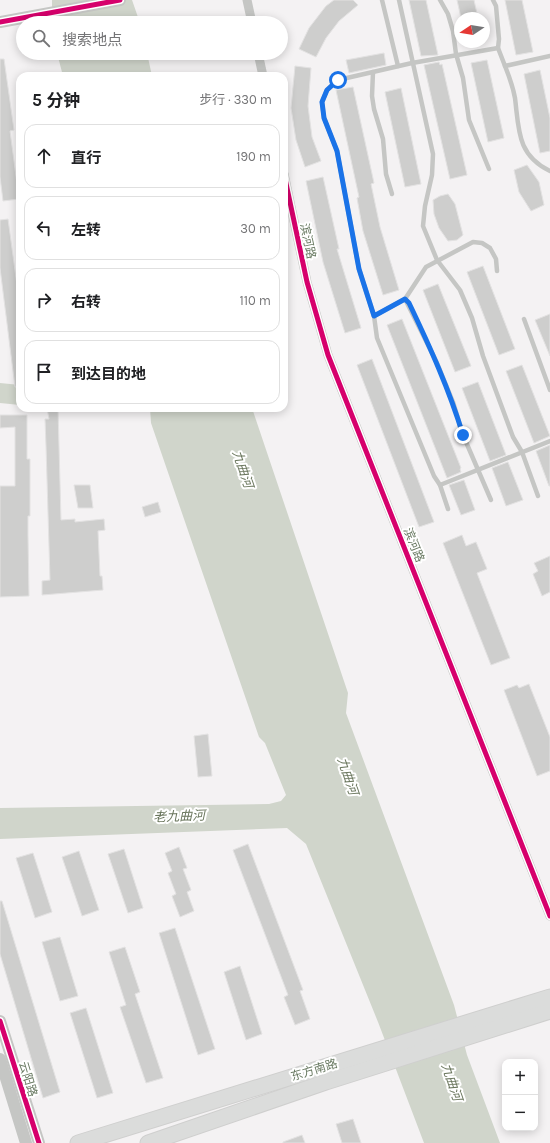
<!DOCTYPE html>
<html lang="zh">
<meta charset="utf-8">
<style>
:root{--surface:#fff;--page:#f2f2f2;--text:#202124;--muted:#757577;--line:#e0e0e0}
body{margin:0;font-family:Karla,"Noto Sans SC",sans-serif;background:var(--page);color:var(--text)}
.controls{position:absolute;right:12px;bottom:12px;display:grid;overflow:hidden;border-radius:8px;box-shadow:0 2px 10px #0003}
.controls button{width:36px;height:36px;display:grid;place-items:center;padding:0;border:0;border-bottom:1px solid var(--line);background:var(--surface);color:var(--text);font:20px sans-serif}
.compass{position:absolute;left:454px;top:12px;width:36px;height:36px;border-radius:50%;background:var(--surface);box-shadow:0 2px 10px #0003;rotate:258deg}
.stop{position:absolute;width:12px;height:12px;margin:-9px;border:3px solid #1a73e8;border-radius:50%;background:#fff}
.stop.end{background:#1a73e8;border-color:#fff;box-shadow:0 1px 4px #0008}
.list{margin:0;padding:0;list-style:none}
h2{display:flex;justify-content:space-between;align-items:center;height:52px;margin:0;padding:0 16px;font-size:17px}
h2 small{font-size:13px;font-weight:400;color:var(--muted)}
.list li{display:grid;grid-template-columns:26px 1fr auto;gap:12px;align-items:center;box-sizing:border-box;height:64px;margin:0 8px 8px;padding:0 8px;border:1px solid var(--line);border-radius:12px}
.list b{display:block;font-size:15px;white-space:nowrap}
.list em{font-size:13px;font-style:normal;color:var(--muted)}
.icon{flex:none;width:22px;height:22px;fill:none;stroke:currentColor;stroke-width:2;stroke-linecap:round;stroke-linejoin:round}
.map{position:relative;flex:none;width:550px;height:1143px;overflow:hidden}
.search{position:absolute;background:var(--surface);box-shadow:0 2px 10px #0003;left:16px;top:16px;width:272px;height:44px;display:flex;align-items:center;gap:10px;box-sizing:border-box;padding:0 14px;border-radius:22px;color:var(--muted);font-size:15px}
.panel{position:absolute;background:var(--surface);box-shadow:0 2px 10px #0003;left:16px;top:72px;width:272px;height:340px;border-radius:12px}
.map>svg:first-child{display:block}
</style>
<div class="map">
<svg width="550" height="1143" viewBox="0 0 550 1143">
<rect width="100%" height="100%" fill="#f4f2f3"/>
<g fill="#d0d5cb">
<path d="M52,0H132L140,23H52Z"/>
<path d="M57,53H147L152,76H63Z"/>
<path d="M0,383L20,385V405L0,403Z"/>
<path d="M150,408H252L348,693L346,713L454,1005L467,1055L500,1143H424L378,1022L306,844L287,828L0,839V808L269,804L281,801L286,795L265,743L259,737L151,423Z"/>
</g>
<g fill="#cececd" stroke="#e3e2e2">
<path d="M334,0H353L358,5L339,21L326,38L316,57L299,49L309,28L326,6Z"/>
<path d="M409,0H426L438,55L421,56Z"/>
<path d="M457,0H474L478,18H461Z"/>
<path d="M505,0H522L533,52L516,55Z"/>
<path d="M384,53L386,65L349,73L346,60Z"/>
<path d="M0,59H4L14,130L10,131L19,199L3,201L0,177Z"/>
<path d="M487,60L504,138L488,142L471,63Z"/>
<path d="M439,62L440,65L442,64L467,175L450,179L424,65Z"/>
<path d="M295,66L311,68L308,106L312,137L321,161L305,167L296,140L291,108Z"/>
<path d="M540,70L550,118V151L540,153L524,74Z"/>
<path d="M353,87L374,183L371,184L380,227L399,290L383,295L363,231L357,198L359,197L336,90Z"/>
<path d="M401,88L421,184L405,187L385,92Z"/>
<path d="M527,165L539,182L544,205L531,211L519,192L514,170Z"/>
<path d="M323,177L339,249H337L361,328L345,333L323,262L306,181Z"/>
<path d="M448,194L455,204L463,235L457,240L448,241L439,228L434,214L433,200L440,196Z"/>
<path d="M8,219L20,307H18L20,325V387H15L0,268V220Z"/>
<path d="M483,266L515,349L499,355L467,272Z"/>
<path d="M438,284L471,366L455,372L423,290Z"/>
<path d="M550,314V356L535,320Z"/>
<path d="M402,319L461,468L460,469L461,472L447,478L387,325Z"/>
<path d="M372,359L434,522L419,527L357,365Z"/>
<path d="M522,365L550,436L534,443L506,371Z"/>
<path d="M478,382L506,455L490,461L462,388Z"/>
<path d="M47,408H58L61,520L75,519V522L104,519L105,530L98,531L100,576H102L103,590L42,595V581L50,580L46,446L45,419H49Z"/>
<path d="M0,415H27V459H30V516H28V536L29,596L0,597V486H15V427L0,428Z"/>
<path d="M550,445V486H549L536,451Z"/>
<path d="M508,462L523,500L506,506L492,468Z"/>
<path d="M464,480L475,510L461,515L449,485Z"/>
<path d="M74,485H90L93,508H78Z"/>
<path d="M158,502L161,512L145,517L142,507Z"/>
<path d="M462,535L466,546L476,542L487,569L477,573L510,658L491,665L443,543Z"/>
<path d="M550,556V592L542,596L533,574L538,571L534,563Z"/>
<path d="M529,684L550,737V771L537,776L504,690L517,685L519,688Z"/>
<path d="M208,734L212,776L198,777L194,736Z"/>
<path d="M248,844L303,990L300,991L310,1019L295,1025L284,997L288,995L233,850Z"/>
<path d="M179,847L187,868L183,869L191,890L187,892L194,911L180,917L172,896L176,894L168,873L172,871L165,853Z"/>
<path d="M124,849L143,908L128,913L108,854Z"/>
<path d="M79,851L99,910L82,916L62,857Z"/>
<path d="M33,853L52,912L35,918L16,858Z"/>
<path d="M0,901H2L60,1092L43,1098L0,954Z"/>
<path d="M175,928L215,1049L198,1055L159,933Z"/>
<path d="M60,937L78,996L60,1001L42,942Z"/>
<path d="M125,947L140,992L135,994L163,1078L146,1083L120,1007L126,1005L109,952Z"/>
<path d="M240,966L262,1034L246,1040L224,972Z"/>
<path d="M86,1008L113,1093L97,1098L70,1013Z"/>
<path d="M353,1119L361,1143H342L336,1124Z"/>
<path d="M302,1135L305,1143H283V1142Z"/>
</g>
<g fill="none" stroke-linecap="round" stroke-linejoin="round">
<g stroke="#cfcfce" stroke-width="17">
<g id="primary">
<path d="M78,1143L550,997"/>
<path d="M148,1143L326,1082L550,1011"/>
</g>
</g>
<g stroke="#c5c6c4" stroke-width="4.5">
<path d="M382,0L398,66"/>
<path d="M399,0L433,154L432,175L425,206L423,226L437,260L460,290L472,318L483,356L513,437L522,452L538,496"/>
<path d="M440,0L448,14L453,31L456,54L463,78L469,120L489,169"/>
<path d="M493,0L496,6L499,39L498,48L505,66L550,56"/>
<path d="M505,66C509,76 513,87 515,98C519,130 517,155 550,171"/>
<path d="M373,72L372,96L374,109L383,139L386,174L392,194"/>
<path d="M405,299L437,363L453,402L463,435L491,500"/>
<path d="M374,316L405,299L426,267L473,242L482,243L490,248L496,259L497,271"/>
<path d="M524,319L550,390"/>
<path d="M440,485L550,441"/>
<path d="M448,509L440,485L434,476L377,338L374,316L359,269L337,151L324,118L322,102L327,90L338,80L412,63L498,48"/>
</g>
<g stroke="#c5c6c4" stroke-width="9">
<path d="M247,0L252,23"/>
<path d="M258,53L263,76"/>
<path d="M284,174L307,282L328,355L550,916"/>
</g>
<g stroke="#c5c6c4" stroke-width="12">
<path d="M0,22L120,0"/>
<path d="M0,1021L39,1143"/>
<path d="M0,1059L26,1143"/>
</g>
<use href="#primary" stroke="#dbdcdb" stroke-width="15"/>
<g stroke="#fff" stroke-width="8">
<g id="cycleway">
<path d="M0,22L120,0"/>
<path d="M284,174L307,282L328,355L550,916"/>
<path d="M0,1021L39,1143"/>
</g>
</g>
<use href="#cycleway" stroke="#d6006c" stroke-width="5"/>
</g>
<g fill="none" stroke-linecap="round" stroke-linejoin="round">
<path stroke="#1a73e8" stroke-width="5" d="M338,80L327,90L322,102L324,118L337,151L359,269L374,316L405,299L409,303C430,347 449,389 463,435"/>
</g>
<g text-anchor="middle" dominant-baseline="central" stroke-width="4" stroke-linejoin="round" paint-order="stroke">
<g font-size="12" fill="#697a62" stroke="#fff">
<text transform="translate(308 241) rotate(78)">滨河路</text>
<text transform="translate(414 545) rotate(68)">滨河路</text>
<text transform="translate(314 1070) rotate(-17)">东方南路</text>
<text transform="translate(28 1079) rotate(73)">云阳路</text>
</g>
<g font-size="13" font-style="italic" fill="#6a765d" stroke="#fff">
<text transform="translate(243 469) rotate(71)">九曲河</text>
<text transform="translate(348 776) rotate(71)">九曲河</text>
<text transform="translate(179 816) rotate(-2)">老九曲河</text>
<text transform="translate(452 1082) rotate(71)">九曲河</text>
</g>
</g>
</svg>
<div class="controls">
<button>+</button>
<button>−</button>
</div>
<svg class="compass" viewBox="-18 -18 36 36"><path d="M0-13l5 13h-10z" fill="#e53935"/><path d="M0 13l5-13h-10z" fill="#757577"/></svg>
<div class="stop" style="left:338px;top:80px"></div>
<div class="stop end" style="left:463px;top:435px"></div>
<div class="search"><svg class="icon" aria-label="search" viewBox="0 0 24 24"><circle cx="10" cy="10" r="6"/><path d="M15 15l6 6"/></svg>搜索地点</div>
<section class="panel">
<h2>5 分钟<small>步行 · 330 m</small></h2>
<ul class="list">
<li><svg class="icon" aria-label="ahead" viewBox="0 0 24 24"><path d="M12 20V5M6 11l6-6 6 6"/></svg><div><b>直行</b></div><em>190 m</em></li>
<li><svg class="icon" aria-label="left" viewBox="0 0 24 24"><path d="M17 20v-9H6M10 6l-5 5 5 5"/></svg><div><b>左转</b></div><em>30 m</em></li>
<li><svg class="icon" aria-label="right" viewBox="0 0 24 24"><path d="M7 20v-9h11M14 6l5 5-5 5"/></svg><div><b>右转</b></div><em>110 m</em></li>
<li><svg class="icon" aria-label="arrive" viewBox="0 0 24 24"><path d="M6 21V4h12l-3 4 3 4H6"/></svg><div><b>到达目的地</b></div></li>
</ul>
</section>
</div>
